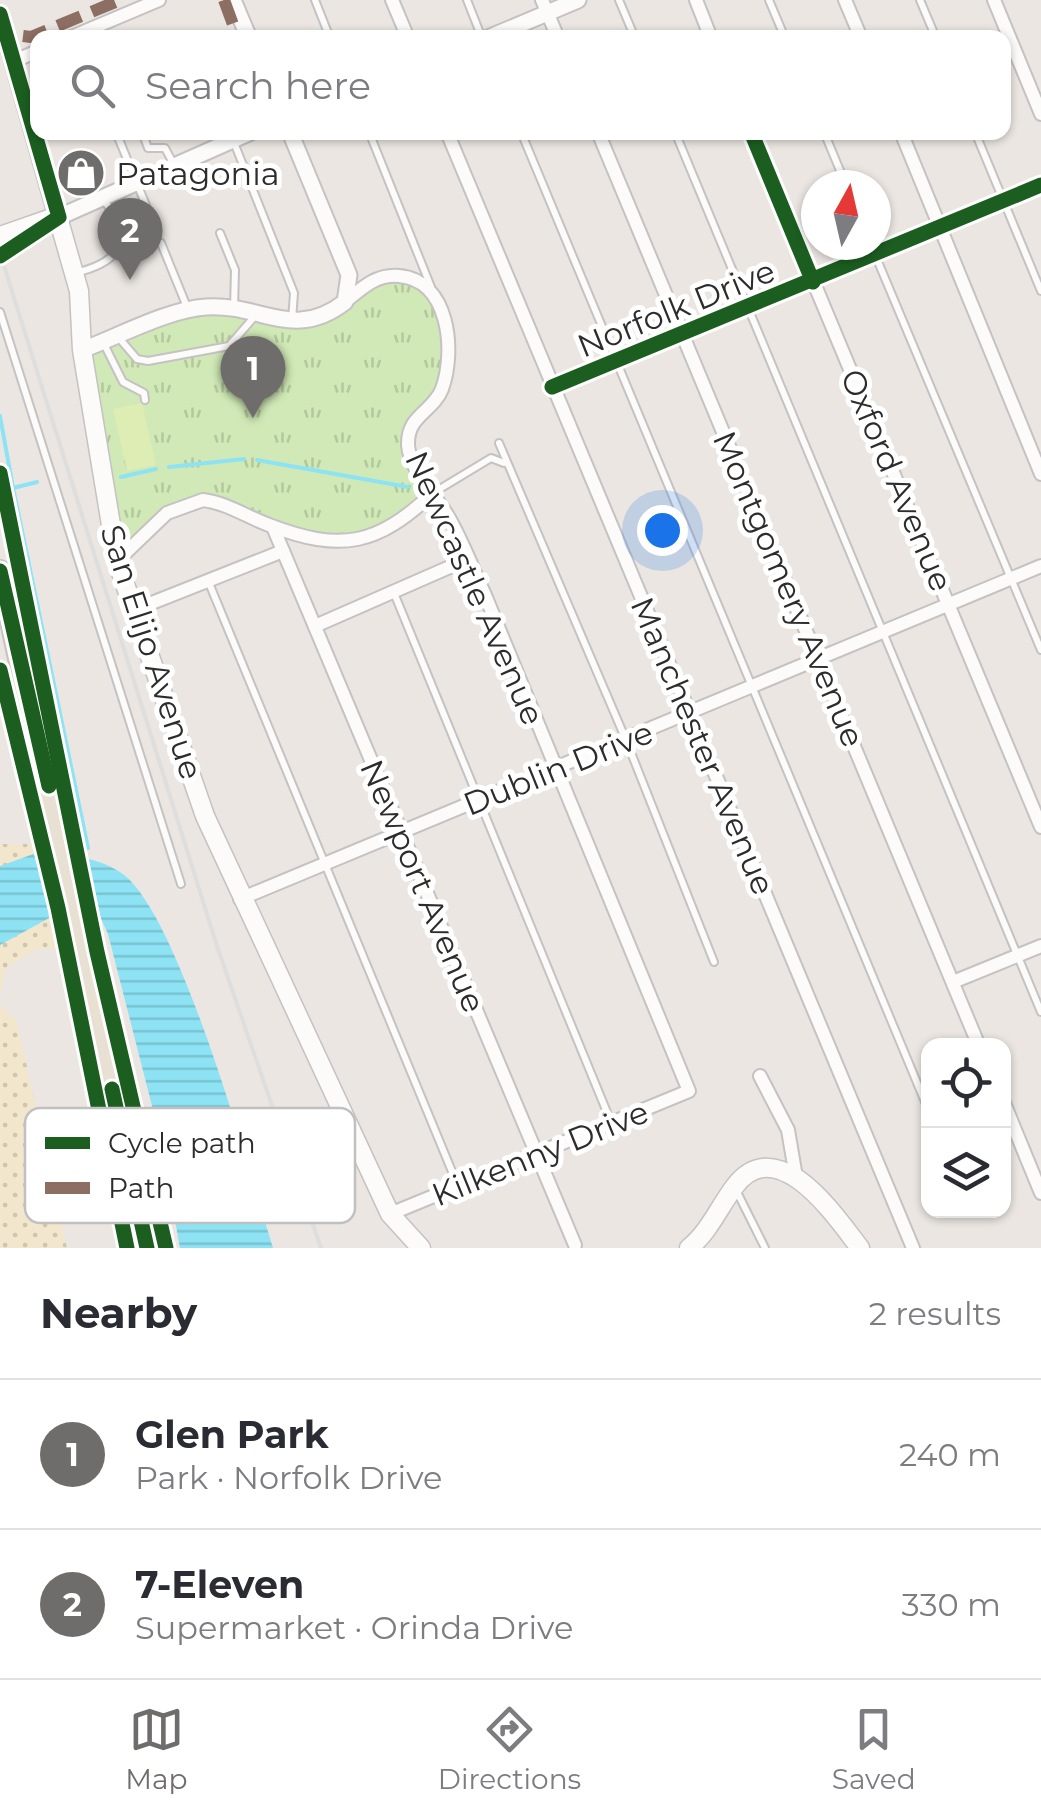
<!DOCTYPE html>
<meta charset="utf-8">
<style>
:root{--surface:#fff;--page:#f7f7f7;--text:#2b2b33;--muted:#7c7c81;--line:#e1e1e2;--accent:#6f6d6b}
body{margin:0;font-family:Montserrat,sans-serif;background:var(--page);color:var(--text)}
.controls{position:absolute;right:30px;bottom:30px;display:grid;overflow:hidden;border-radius:20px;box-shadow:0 2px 8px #0004}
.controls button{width:90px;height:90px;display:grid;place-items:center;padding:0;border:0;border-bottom:2px solid var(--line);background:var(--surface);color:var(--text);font:50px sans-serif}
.compass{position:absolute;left:801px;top:170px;width:90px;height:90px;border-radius:50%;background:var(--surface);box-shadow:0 2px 8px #0004;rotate:8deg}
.you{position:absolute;left:662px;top:530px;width:35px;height:35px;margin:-25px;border:8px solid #fff;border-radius:50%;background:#1a73e8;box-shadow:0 0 0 15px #1a73e833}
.badge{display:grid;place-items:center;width:65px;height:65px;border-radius:50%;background:var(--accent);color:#fff;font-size:32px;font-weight:700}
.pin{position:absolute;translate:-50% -82px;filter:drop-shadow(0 2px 5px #0008)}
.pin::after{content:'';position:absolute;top:52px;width:35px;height:30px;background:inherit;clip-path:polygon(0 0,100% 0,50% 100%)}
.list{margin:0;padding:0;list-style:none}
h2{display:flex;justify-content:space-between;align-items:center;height:130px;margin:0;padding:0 40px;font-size:42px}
h2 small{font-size:32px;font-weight:400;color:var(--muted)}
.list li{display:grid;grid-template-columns:65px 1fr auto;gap:30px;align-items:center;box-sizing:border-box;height:150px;padding:0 40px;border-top:2px solid var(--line)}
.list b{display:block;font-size:38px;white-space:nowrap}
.list p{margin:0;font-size:32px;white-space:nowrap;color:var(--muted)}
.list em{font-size:32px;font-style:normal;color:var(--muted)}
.icon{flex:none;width:55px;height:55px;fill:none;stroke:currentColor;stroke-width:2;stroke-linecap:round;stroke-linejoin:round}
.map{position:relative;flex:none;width:1041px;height:1248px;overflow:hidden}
.search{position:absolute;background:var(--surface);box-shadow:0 2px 8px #0004;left:30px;right:30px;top:30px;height:110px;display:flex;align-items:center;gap:25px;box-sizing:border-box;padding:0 35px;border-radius:20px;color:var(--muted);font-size:38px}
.sheet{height:430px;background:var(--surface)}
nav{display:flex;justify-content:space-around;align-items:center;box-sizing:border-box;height:140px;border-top:2px solid var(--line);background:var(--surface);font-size:28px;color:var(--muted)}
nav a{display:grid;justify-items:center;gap:5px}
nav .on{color:var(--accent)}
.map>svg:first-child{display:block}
</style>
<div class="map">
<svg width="1041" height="1248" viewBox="0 0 1041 1248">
<defs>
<pattern id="grass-tufts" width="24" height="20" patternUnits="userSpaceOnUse" patternTransform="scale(2.5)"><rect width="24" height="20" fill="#d0e9b6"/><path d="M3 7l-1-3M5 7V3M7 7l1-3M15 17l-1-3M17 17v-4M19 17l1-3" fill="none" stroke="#b3c89d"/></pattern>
<pattern id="sand-dots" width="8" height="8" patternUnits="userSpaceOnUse" patternTransform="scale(2.5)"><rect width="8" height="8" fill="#f2e7cd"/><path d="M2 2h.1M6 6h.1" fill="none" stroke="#d0c6b0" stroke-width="1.8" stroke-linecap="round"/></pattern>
<pattern id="water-rules" width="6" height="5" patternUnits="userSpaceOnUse" patternTransform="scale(2.5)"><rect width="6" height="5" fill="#8de3f4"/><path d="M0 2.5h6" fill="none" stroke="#7ac3d1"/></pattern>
</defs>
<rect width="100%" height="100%" fill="#ebe6e1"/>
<path fill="url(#grass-tufts)" d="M395,276L439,299L448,360L409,445L436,497L350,542L191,501L119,560L79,356L187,310L293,323Z"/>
<g fill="url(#sand-dots)">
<path d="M0,844H31L57,948L35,950L6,968L0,994Z"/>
<path d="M0,1004L17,1022L67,1248H0Z"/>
</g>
<path fill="#ddedb3" d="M142,403L156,465L127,471L113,409Z"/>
<path fill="url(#water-rules)" d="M39,852C67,855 95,856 120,872C178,908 250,1174 273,1248H180L160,1137L108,934L96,907L51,917L0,945V866Z"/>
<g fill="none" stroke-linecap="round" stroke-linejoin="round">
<g stroke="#8de3f4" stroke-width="4">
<path d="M0,416L13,488"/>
<path d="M257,460L408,487"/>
<path d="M169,467L244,459"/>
<path d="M121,477L156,469"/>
<path d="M37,482L13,488L88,848"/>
</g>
<g stroke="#c4c2c3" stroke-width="10">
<g id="service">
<path d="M315,0L330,38"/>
<path d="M467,0L482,38"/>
<path d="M619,0L635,38"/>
<path d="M769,0L785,38"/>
<path d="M920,0L936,38"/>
<path d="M116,132L156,230"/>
<path d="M142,132L148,148H165L174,165"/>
<path d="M369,132L431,287"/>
<path d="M521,132L928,1109"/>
<path d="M675,132L1041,1012"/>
<path d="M824,132L846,185"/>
<path d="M975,132L1041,291"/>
<path d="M233,140L294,293L292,320"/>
<path d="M220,233L235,270L234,309"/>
<path d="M161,243L187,307"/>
<path d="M871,245L1041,650"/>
<path d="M75,273C124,261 131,241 103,198"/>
<path d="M0,312L181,884"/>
<path d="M119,338L137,359L148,361L229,346L255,316"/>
<path d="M104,344L123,382L144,393L145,400"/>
<path d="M499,443L626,740L714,962"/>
<path d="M433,493L491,458L504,463"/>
<path d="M209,583L458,1186"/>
<path d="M394,593L611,1122"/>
<path d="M735,1188L765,1248"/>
</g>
</g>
<g stroke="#c4c2c3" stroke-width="16">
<g id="minor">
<path d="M392,0L408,38"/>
<path d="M542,0L558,38"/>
<path d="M696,0L711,38"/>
<path d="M845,0L861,38"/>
<path d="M994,0L1041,114"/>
<path d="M69,38L159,0"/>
<path d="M14,61L38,51"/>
<path d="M447,132L913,1248"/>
<path d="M598,132L979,1046"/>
<path d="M751,132L1041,827"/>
<path d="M901,132L1041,474"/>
<path d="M345,302C362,288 376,274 399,276C449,280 456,350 442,389C433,412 407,415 408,445C410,472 437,496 449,518C463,542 473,570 485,595L689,1091L390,1214"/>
<path d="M552,387L1041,185"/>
<path d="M273,527L575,1245"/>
<path d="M117,561L167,513L203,500C227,503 247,517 269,525C342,553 377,545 433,493"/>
<path d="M134,610L283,551"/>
<path d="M315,626L468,559"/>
<path d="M240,899L1041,566"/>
<path d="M953,982L1041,946"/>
<path d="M760,1076L788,1130L796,1177"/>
<path d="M1004,1103L1041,1193"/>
</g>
</g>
<g stroke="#c4c2c3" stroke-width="19">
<g id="tertiary">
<path d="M233,0L249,38"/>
<path d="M488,38L578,0"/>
<path d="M59,217L251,132"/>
<path d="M82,350C117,337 169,309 206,307C261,303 293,342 345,302L349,275L290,132"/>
</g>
</g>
<g stroke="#c4c2c3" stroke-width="21">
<g id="secondary">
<path d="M0,14L79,291L82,350L117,561L205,816L390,1214L421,1248"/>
<path d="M0,236L49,219"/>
<path d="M0,256L59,217"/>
<path d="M689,1248C709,1232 719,1207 735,1186C778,1130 836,1217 860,1248"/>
</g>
</g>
<g stroke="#c6c4c2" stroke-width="24">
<path id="primary" d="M0,571L147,1248"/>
</g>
<use href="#service" stroke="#fcfbfa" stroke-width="6"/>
<use href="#minor" stroke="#fcfbfa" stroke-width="12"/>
<use href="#tertiary" stroke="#fcfbfa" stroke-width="15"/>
<use href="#secondary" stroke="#fcfbfa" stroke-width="18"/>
<use href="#primary" stroke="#e8e1d3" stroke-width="20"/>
<path stroke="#dededf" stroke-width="4" d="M0,253L216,943L321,1248"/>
<g stroke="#8d6e63" stroke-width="12" stroke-dasharray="25 12" stroke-linecap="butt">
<path d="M224,0L238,38"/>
<path d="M23,36L31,37L120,0"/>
</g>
<g stroke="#fff" stroke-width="21">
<g id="cycleway">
<path d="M0,14L59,217L0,256"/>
<path d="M751,132L813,282"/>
<path d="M552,387L1041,185"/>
<path d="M0,473L97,952L166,1248"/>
<path d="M0,571L49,786"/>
<path d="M0,670L58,908L127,1248"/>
<path d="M112,1089L147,1248"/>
</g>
</g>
<use href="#cycleway" stroke="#1b5e20" stroke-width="15"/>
</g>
<defs>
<g id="shop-disc" transform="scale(2.5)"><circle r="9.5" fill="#6f6d6b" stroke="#fff"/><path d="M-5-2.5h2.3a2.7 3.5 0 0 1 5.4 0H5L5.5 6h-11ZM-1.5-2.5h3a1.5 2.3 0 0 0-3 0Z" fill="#fff"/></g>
</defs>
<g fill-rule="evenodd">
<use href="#shop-disc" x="81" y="173"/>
</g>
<g text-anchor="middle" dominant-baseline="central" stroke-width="10" stroke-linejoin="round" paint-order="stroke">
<g font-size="32" fill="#2c2c2c" stroke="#fff" text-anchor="start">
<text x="116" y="173">Patagonia</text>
</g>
<g font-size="32" fill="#2c2c2c" stroke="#fff">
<text transform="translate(676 308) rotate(-22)">Norfolk Drive</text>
<text transform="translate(897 480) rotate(67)">Oxford Avenue</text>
<text transform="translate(475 588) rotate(66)">Newcastle Avenue</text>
<text transform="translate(789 589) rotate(67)">Montgomery Avenue</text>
<text transform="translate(152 652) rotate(72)">San Elijo Avenue</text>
<text transform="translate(703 746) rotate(67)">Manchester Avenue</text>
<text transform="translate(558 768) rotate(-22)">Dublin Drive</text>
<text transform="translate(423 886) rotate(67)">Newport Avenue</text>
<text transform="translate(540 1153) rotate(-22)">Kilkenny Drive</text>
</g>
</g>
<rect x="25" y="1108" width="330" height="115" rx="15" fill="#fff" stroke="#c0c0c0" stroke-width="2.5"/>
<rect x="45" y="1137" width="45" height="12" fill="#1b5e20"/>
<rect x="45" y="1182" width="45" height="12" fill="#8d6e63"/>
<g font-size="28" fill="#2c2c2c">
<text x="108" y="1153">Cycle path</text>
<text x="108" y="1198">Path</text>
</g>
</svg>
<div class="controls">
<button><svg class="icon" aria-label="locate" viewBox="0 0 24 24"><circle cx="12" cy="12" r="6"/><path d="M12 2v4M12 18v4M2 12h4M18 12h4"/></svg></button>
<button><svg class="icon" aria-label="layers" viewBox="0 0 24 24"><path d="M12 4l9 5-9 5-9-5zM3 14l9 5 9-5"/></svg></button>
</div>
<svg class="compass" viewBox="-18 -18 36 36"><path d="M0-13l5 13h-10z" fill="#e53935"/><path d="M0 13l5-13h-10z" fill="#7c7c81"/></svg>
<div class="you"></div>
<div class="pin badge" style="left:253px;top:418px">1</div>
<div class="pin badge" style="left:130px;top:280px">2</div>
<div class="search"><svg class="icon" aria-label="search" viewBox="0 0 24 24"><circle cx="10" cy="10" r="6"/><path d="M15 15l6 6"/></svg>Search here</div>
</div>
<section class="sheet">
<h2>Nearby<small>2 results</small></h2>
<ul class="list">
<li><span class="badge">1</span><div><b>Glen Park</b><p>Park · Norfolk Drive</p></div><em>240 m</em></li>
<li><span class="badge">2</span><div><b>7-Eleven</b><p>Supermarket · Orinda Drive</p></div><em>330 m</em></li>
</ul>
</section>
<nav>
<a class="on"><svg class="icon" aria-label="map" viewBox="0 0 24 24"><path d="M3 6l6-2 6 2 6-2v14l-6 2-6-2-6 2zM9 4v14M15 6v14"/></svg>Map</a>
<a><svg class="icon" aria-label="directions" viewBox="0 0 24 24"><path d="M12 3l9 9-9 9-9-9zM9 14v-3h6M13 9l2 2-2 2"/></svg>Directions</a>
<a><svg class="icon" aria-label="saved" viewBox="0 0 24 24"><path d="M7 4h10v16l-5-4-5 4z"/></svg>Saved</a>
</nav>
